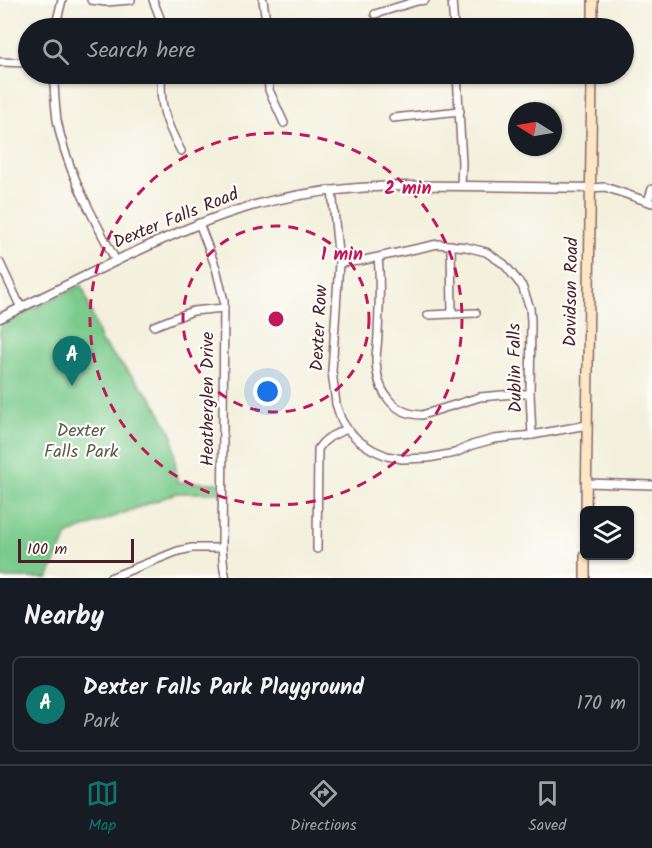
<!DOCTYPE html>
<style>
:root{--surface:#171b24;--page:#242831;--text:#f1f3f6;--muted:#9ea1a6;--line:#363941;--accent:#0f766e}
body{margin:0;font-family:Kalam,sans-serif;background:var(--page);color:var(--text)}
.controls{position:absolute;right:18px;bottom:18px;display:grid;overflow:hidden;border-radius:9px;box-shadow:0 2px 4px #0004}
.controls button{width:54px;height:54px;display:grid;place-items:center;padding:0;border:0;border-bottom:2px solid var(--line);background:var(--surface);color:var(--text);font:30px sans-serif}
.compass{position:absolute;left:508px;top:102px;width:54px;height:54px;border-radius:50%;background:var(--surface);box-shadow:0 2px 4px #0004;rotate:281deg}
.scale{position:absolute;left:18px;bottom:15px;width:116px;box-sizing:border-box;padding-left:6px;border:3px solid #4a1f2b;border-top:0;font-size:16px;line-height:21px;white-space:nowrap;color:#4a1f2b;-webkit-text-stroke:4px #fdfcf7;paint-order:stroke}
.you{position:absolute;left:268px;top:392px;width:21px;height:21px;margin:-15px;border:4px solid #fff;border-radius:50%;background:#1a73e8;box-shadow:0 0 0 9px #1a73e833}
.badge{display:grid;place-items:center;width:39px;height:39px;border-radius:50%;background:var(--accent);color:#fff;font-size:20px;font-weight:700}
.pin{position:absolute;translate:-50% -50px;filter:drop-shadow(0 2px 3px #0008)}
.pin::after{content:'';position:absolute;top:32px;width:21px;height:18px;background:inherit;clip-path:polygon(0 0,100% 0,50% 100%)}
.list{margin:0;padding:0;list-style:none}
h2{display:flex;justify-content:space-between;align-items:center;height:78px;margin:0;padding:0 24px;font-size:26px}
h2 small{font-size:20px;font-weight:400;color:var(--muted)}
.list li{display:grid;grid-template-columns:39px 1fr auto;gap:18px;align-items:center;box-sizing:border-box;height:96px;margin:0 12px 12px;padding:0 12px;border:2px solid var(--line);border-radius:9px}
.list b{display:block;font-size:22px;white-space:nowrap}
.list p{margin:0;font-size:20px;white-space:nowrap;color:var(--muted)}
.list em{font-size:20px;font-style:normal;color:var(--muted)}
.icon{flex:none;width:33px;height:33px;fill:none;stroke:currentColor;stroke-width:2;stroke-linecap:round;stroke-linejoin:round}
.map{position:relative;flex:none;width:652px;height:578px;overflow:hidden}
.search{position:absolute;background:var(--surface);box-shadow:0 2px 4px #0004;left:18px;right:18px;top:18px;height:66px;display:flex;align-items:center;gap:15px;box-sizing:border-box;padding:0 21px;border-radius:33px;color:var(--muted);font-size:22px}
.sheet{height:186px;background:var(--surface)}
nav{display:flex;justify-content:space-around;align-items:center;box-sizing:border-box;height:84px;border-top:2px solid var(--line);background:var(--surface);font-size:16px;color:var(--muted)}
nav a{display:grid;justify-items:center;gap:3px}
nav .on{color:var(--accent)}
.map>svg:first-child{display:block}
</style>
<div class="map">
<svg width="652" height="578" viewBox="0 0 652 578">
<rect width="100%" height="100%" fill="#fdfcf7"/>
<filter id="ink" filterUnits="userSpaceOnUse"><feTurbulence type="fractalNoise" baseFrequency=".0167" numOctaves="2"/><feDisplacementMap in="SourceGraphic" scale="12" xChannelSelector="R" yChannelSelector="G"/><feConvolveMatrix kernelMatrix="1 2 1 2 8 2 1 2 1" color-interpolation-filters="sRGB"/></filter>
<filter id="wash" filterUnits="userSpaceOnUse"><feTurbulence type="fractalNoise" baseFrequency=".008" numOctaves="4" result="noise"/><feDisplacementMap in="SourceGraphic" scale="24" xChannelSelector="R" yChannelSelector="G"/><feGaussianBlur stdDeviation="1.35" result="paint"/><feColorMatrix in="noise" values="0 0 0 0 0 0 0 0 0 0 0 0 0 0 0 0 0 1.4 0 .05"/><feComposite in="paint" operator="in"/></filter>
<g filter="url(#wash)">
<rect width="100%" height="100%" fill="#f3f0dd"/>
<path fill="#7acb8c" stroke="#62755c" stroke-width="1.5" d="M82,285L101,342L151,397L173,436L177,482L219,483V493H177L68,534L48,578H0V324Z"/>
</g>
<g filter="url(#ink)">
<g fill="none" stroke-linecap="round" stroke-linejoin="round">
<g stroke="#856869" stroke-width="10">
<g id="minor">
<path d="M91,0L106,2L131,0"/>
<path d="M153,0L164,28"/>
<path d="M263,0L267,28"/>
<path d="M452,0L454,28"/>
<path d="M375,14L417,1L425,0"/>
<path d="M55,28L62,0"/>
<path d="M0,62L28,63"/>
<path d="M54,74C54,89 55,104 57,120C66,170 93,217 116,261"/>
<path d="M162,74C158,104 167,125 181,151"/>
<path d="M268,74L269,90L284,123"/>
<path d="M457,74L462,163L461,186"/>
<path d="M393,118L460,111"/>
<path d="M591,188L605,187L652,203"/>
<path d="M332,190L339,263L332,371L336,404L341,419L347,429L359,441L373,450L387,456L402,459L428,458L455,453L472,445L494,439L532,435L587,425"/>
<path d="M648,201L652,189"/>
<path d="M199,223L216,268L224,301L222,548L224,570L226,578"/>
<path d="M451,245L452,314"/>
<path d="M378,258C381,283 379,308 378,333C378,342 376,352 376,361C377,390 391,414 422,415L480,397L514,394H530"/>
<path d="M0,263L21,308"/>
<path d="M339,263L360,261L438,244L466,247L486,252L504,264L522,286L530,308L531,321L530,394L532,435"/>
<path d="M428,315L476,313"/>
<path d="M154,326L193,311L224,308"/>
<path d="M586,483L652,485"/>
<path d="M317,549L318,449C325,437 336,434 347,429"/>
<path d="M110,578L178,551L192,548H222"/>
</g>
</g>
<g stroke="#856869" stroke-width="11">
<path id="tertiary" d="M0,318C42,297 84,277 126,256C166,238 206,219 248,207C320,186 390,185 464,186C506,187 548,187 591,188"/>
</g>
<g stroke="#856869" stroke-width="12">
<g id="secondary">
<path d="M593,28V0"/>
<path d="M586,511L592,74"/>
<path d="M585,578V556"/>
</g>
</g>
<use href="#minor" stroke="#fff" stroke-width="7"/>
<use href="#tertiary" stroke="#fff" stroke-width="8"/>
<use href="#secondary" stroke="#fce6c4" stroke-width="9"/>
</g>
</g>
<g fill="none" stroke="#c2185b" stroke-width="3" stroke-dasharray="10 8">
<circle cx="276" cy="319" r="93"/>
<circle cx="276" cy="319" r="186"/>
</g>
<g text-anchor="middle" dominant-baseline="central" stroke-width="4.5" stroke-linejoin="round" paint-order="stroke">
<g font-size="18" fill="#4a1f2b" stroke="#fdfcf7">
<text transform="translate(176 219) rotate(-22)">Dexter Falls Road</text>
<text transform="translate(572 292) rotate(-89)">Davidson Road</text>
<text transform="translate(320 328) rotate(-87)">Dexter Row</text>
<text transform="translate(516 368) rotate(-91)">Dublin Falls</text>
<text transform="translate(208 399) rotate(-90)">Heatherglen Drive</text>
</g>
<g font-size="18" fill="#5b5b4d" stroke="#fdfcf7">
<text x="81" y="431">Dexter<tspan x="81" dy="21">Falls Park</tspan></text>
</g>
</g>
<circle cx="276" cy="319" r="9" fill="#c2185b" stroke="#fdfcf7" stroke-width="3"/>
<g font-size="18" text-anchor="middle" font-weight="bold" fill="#c2185b" stroke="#fdfcf7" stroke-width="4.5" stroke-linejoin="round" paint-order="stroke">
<text x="408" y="194">2 min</text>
<text x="342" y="260">1 min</text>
</g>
</svg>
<div class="controls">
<button><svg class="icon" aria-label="layers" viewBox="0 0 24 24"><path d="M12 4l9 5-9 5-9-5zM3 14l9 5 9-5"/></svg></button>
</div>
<svg class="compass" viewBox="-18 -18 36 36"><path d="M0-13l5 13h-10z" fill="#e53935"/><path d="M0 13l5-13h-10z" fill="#9ea1a6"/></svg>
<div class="scale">100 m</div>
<div class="you"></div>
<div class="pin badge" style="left:72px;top:386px">A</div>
<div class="search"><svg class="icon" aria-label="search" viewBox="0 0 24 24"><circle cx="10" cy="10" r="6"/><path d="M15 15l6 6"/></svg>Search here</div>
</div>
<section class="sheet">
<h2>Nearby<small></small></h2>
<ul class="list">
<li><span class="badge">A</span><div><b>Dexter Falls Park Playground</b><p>Park</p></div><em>170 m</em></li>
</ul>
</section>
<nav>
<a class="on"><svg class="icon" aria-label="map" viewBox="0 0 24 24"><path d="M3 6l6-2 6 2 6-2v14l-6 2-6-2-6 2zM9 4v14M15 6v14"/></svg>Map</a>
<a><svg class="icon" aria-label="directions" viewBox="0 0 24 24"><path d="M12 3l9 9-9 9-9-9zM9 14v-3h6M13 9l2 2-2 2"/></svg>Directions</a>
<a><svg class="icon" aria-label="saved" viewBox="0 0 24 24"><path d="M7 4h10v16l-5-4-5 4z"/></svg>Saved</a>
</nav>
